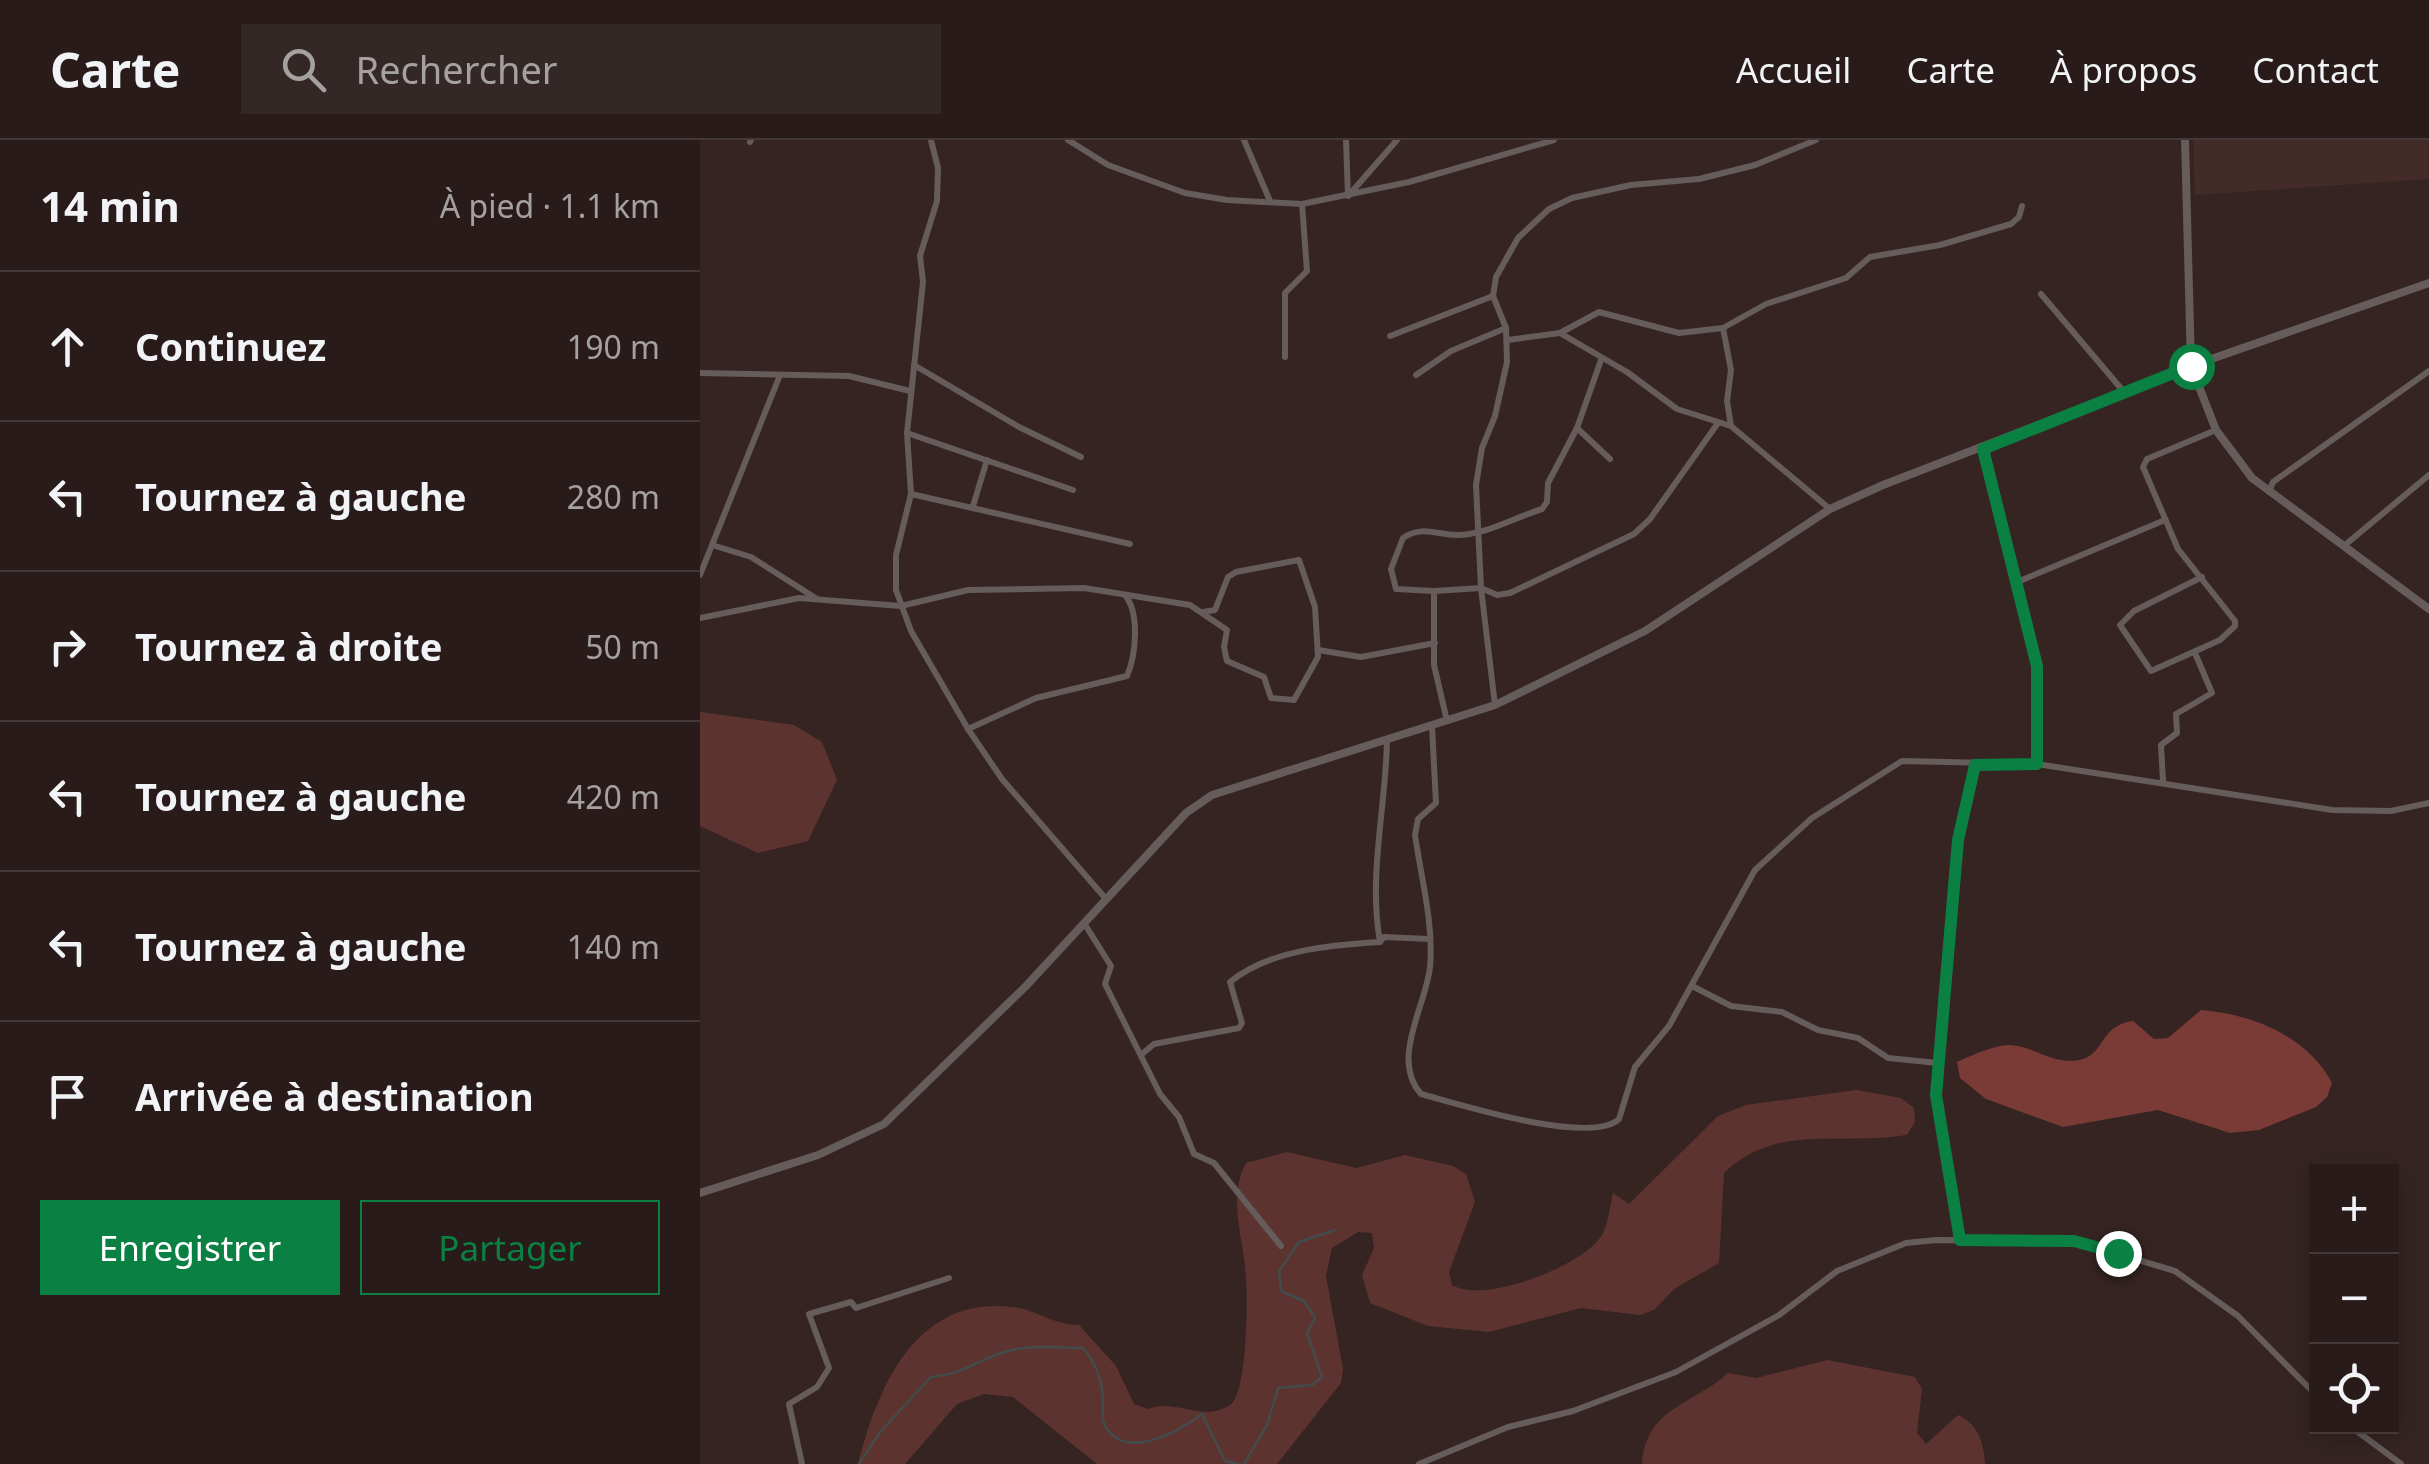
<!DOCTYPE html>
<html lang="fr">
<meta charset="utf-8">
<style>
:root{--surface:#281b1a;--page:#342827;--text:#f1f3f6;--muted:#a5a1a2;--line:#443939;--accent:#0b8043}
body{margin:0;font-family:"Noto Sans",sans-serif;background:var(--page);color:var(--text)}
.controls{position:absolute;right:30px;bottom:30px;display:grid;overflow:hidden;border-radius:0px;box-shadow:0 5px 25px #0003}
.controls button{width:90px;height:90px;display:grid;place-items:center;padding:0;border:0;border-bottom:2px solid var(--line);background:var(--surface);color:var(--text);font:50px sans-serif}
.stop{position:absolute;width:30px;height:30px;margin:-22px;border:8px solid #0b8043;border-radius:50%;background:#fff}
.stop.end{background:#0b8043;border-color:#fff;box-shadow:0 2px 10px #0008}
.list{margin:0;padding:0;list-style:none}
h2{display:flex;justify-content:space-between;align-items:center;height:130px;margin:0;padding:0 40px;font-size:42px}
h2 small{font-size:32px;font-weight:400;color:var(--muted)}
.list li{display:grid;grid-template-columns:65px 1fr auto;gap:30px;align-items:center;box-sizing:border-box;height:150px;padding:0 40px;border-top:2px solid var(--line)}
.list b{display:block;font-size:38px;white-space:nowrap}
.list em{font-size:32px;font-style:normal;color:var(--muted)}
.actions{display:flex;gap:20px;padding:30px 40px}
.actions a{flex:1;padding:22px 0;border:2px solid var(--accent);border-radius:0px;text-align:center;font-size:35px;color:var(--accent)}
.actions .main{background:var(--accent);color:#fff}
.icon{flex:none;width:55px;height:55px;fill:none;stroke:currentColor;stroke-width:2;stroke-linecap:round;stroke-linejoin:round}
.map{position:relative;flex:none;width:1729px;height:1324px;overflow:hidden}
header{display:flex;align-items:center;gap:60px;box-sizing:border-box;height:140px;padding:0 50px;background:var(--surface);border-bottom:2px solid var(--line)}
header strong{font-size:48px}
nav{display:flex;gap:55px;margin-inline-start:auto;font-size:35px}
.search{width:700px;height:90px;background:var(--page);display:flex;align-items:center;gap:25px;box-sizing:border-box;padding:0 35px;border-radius:0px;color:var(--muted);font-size:38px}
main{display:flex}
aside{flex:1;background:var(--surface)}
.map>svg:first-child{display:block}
</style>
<header>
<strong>Carte</strong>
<div class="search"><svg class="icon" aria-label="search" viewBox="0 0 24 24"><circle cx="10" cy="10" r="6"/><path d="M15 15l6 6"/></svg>Rechercher</div>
<nav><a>Accueil</a><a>Carte</a><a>À propos</a><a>Contact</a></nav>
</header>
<main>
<aside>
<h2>14 min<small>À pied · 1.1 km</small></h2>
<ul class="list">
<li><svg class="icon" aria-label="ahead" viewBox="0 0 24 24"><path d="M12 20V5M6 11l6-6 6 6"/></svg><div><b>Continuez</b></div><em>190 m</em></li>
<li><svg class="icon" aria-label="left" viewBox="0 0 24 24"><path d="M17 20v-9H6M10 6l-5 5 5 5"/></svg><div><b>Tournez à gauche</b></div><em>280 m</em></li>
<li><svg class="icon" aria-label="right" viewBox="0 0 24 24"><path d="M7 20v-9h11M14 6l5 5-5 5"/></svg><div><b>Tournez à droite</b></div><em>50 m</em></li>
<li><svg class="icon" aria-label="left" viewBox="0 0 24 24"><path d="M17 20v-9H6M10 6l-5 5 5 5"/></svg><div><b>Tournez à gauche</b></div><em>420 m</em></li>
<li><svg class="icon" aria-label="left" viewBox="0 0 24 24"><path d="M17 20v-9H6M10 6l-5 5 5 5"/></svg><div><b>Tournez à gauche</b></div><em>140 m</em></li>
<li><svg class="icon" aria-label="arrive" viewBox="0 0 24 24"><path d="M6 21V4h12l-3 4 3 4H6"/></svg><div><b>Arrivée à destination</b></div></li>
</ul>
<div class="actions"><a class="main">Enregistrer</a><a>Partager</a></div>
</aside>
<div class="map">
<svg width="1729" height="1324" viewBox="0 0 1729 1324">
<rect width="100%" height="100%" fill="#352422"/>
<path fill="#432b29" d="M1493,0H1729V39L1495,55Z"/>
<g fill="#5d3330">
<path d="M0,572L94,585L122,602L137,640L108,701L58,713L0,686Z"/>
<path d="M1156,950L1201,958L1214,968L1215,982L1207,995C1141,1006 1077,982 1024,1033L1019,1123L974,1149L954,1170L940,1175L881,1168L789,1192L728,1186L670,1163L662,1135L674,1108L672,1093L658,1092L632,1108L626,1136L643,1229L641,1243L577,1324H397L313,1257L284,1254L257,1264L205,1324H158C178,1246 216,1155 313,1167C337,1170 354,1185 379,1185L416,1226L434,1264L448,1269C475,1258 502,1283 530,1265C547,1255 548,1160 546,1137C544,1100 527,1058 546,1023L587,1012L656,1028L705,1015L753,1026L766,1034L775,1062L749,1132L752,1145C784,1164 879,1127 900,1098C908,1087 910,1066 913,1053L929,1064L1018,976L1046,965Z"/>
<path d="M1127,1220L1215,1237L1222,1249L1217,1293L1226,1304L1258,1275C1278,1284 1284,1303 1285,1324H942C946,1267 993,1265 1028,1233L1056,1238Z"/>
</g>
<path fill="#7a3b37" d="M1501,870C1551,874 1608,896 1632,943L1627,957L1616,967L1559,990L1530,993L1458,970L1363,987L1286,959L1260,938L1257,922C1270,916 1294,905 1310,905C1334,906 1352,925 1379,920C1405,916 1399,885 1433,881L1454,899L1468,898Z"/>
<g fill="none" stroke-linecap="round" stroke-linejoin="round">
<g stroke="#424c4b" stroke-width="2.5">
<path d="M159,1324L181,1291L231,1237C263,1234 276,1221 304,1212C328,1204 358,1208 383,1208C398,1226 403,1243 403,1266C404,1271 401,1276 403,1281C420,1324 477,1293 502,1274L525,1321L539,1324"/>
<path d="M544,1324L567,1285L578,1248L612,1245L622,1237L607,1193L615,1178L604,1161L581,1151L579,1131L599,1102L635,1090"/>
</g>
<g stroke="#655c5b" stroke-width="6">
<path d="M231,0L238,28L237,61L220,116L223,142L207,293L211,354L196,415V450L211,491L268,589L302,639L406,759"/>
<path d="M368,0L408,25L485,53L527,60L602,64L709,42L854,0"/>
<path d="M544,0L570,61"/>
<path d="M646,0L648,56"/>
<path d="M50,2L51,0"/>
<path d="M649,55L697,0"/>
<path d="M1341,154L1424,252"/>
<path d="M1023,188L1031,230L1027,261L1031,286L1130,369"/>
<path d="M860,193L927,232L977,269L1031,286"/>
<path d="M690,196L793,156"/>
<path d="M808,200L860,193L899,172L979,193L1023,188L1066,164L1146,138L1170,117L1240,105L1311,84L1319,77L1322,66"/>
<path d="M585,217V153L607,131L602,64"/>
<path d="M901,220L877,288L910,319"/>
<path d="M214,225L319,287L381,317"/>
<path d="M0,233L149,236L210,251"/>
<path d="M716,235L751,211L806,188"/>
<path d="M207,293L373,350"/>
<path d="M1283,309L1337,526V624L1632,670L1691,671L1729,663"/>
<path d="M1569,352L1573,342L1729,231"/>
<path d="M211,354L430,404"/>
<path d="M273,366L287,320"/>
<path d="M12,405L51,417L117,459"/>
<path d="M1645,405L1729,335"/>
<path d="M0,435L80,235"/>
<path d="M1502,437L1434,471L1420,485L1451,531L1520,500L1535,486V481L1478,409L1443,327L1447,319L1516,290"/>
<path d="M1315,443L1465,380"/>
<path d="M734,451L696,449L691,429L703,398C721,385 737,395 757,395C786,395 815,377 842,369L847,362L848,343L877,288"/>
<path d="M0,478L99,458L201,466L268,450L384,448L490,465L527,490L524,507L527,521L564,537L571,558L594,560L618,517L615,467L599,420L536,432L528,437L515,470L503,472"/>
<path d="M618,510L661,517L735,503"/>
<path d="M795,565L781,448L776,345L782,308L795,276L807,222L806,188L793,156L796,137L818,98L849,69L872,58L931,45L999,39L1055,25L1116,0"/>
<path d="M747,581L734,525V451L781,448L797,455L810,453L934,394L950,379L1018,283"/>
<path d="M732,586L736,663L718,679L715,695C721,737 734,785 730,827C726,866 690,919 721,954C759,964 890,1006 919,979L935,927L969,886L1055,730L1112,678L1202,621L1337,624"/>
<path d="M268,589L336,558L427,536C436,515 440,473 425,455"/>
<path d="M1463,641L1461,605L1477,593L1476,574L1512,553L1495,513"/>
<path d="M384,783L411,826L405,844L460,954L479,977L494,1014L514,1023L581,1106"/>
<path d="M680,802L684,797L729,799"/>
<path d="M992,846L1031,866L1082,872L1118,890L1158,898L1188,918L1238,923"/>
<path d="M442,914L454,904L539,888L542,883L530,842C569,810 631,805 680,802C668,735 686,667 687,600"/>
<path d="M1260,1101L1236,955L1258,701L1275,625"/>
<path d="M1650,1286L1701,1324"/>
<path d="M102,1324L89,1264L117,1247L129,1228L109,1174L151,1162L156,1168L249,1138"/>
<path d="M719,1324L808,1287L873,1271L976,1232L1079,1175L1137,1131L1206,1103L1236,1100L1374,1101L1475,1131L1538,1176L1616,1255"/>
</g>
<g stroke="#655c5b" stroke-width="8">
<path d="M1485,0L1491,226L1516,290L1552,338L1729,469"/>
<path d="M0,1053L118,1015L184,984L326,846L486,673L512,655L795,565L945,491L1130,369L1183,345L1491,226L1729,143"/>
</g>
</g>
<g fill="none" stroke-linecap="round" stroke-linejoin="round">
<path stroke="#0b8043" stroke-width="12" d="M1418,1113L1374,1101L1260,1100L1236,955L1258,700L1275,625L1337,624V526L1283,309L1491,226"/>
</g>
</svg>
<div class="controls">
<button>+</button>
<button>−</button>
<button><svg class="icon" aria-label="locate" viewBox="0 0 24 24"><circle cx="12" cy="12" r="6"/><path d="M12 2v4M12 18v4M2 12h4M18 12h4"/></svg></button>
</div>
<div class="stop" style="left:1491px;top:226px"></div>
<div class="stop end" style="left:1418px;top:1113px"></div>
</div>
</main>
